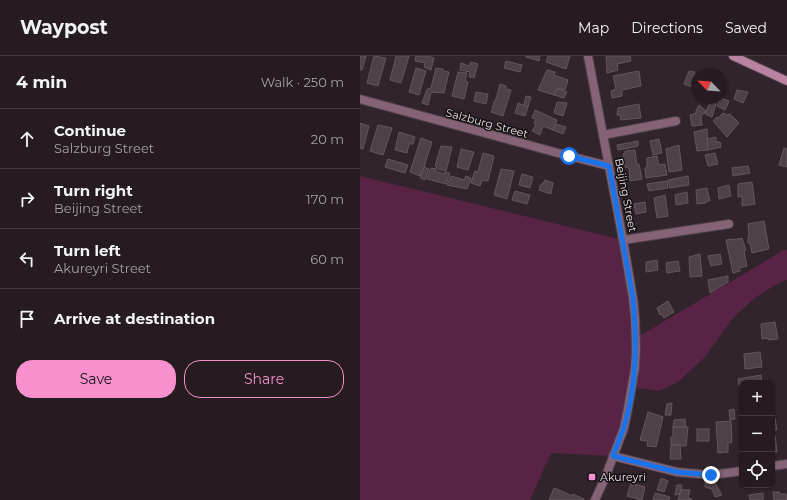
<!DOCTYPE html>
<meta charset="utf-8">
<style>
:root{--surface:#251b21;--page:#31282e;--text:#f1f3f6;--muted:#a3a1a5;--line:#42393f;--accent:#f790cd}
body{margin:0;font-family:Montserrat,sans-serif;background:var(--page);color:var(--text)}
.controls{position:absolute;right:12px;bottom:12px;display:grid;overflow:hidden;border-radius:8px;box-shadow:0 1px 3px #0004}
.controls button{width:36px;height:36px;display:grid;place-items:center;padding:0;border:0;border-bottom:1px solid var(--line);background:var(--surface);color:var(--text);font:20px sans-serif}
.compass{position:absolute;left:331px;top:12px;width:36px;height:36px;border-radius:50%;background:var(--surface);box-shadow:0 1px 3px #0004;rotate:295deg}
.stop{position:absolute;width:12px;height:12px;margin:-9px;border:3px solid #1a73e8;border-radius:50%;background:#fff}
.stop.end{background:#1a73e8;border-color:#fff;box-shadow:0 1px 4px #0008}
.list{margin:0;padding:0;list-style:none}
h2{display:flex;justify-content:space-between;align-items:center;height:52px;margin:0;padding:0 16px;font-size:17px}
h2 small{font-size:13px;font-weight:400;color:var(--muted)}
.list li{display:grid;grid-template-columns:26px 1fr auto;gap:12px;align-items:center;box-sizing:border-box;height:60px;padding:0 16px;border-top:1px solid var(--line)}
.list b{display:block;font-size:15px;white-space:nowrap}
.list p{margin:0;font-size:13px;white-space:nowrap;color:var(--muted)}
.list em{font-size:13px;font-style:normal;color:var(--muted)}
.actions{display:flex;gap:8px;padding:12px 16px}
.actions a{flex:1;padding:9px 0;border:1px solid var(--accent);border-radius:16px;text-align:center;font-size:14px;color:var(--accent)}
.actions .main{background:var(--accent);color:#111}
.icon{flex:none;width:22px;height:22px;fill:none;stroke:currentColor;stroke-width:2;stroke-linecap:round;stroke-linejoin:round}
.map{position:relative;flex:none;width:427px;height:444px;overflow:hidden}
header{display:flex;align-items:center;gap:24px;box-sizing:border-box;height:56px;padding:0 20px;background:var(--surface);border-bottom:1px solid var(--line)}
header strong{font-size:19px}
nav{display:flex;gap:22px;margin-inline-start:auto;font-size:14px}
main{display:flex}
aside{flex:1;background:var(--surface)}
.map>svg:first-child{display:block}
</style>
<header>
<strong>Waypost</strong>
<nav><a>Map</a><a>Directions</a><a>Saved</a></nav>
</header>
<main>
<aside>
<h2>4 min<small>Walk · 250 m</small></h2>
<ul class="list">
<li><svg class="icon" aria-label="ahead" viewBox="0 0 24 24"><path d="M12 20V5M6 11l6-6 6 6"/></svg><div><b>Continue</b><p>Salzburg Street</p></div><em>20 m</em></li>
<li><svg class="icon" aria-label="right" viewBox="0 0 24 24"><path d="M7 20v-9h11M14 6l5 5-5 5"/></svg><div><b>Turn right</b><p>Beijing Street</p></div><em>170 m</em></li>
<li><svg class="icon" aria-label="left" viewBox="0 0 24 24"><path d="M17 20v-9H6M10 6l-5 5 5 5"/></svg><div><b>Turn left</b><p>Akureyri Street</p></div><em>60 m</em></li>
<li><svg class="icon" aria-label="arrive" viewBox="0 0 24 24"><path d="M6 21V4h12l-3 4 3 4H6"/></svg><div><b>Arrive at destination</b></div></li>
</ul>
<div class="actions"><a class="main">Save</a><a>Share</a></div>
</aside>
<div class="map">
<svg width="427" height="444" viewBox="0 0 427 444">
<rect width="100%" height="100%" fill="#31242c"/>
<path fill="#582344" d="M0,120L263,184L276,282L424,194H427V224L419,227L396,241L373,262L344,302L318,326L299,335L272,331L253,400L191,397L170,444H0Z"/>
<g fill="#4f4148" stroke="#65565e">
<path d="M0,0H6L2,14H0Z"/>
<path d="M14,0L26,2L18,30L7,27Z"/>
<path d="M36,0H49L41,27L30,24Z"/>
<path d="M56,0H68L74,2L71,14L64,11L65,7L55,5Z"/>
<path d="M166,0H180L179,5L166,1Z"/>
<path d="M188,0H210L206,13L186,6Z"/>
<path d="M246,0H270L271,5L257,8L258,14L247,17Z"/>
<path d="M146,5L162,9L160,16L144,12Z"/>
<path d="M111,6L118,8L114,22L109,21L110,16L100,14L101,7L109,10Z"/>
<path d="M56,12L66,15L59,39L49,36Z"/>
<path d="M76,12L83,13V15L89,16L84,37L71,36L68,49L62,47L67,33L71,32Z"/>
<path d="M187,14L195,16L194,19L208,24L205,34L197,32L194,39L178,34Z"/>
<path d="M279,15L281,30L262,34V40L252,42L251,35L256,33L253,20Z"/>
<path d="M329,15L335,16L334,18L337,20V28L335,32L324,28Z"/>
<path d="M98,16L107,17L105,25L108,26L104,43L92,40Z"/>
<path d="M140,28L146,30V33L151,34L143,60L131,56L133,52H132L135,44L136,43Z"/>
<path d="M197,33L207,36L204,42L194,39Z"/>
<path d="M377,34L388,36L383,47L374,43Z"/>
<path d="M116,36L128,38L126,48L114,45Z"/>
<path d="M166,40L171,41L168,51L164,49Z"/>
<path d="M360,42L369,45L365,54L357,50Z"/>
<path d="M197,46L207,47L203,60L194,57Z"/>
<path d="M350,46L356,48L352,61L345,58Z"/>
<path d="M158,47L168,51L165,60L155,57Z"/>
<path d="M279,48L281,62L261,64L260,59H257L258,52Z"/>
<path d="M339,49L346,55L341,60L342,69L332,70L330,59L336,57V55Z"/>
<path d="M175,54L197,64L193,74L183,70L180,79L172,75L176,68L174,67L176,63L172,62Z"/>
<path d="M363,57L367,59L370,58L379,67L367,81L353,65L357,61L358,62Z"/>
<path d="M0,67L9,70L3,93L0,92Z"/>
<path d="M196,68L206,71L203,78L193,74Z"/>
<path d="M18,69L32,72L23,99L10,95Z"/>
<path d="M347,73L348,94L337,95L334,76Z"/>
<path d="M39,76L55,81L53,88H49L47,97L35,94Z"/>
<path d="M356,81V86H360L361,91L348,94L347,83Z"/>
<path d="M61,82L72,86L64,111L60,120L50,116Z"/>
<path d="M299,83L302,97L293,99L290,85Z"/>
<path d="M278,85V90L258,94L257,89Z"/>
<path d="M319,89L322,114L309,116L306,93Z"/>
<path d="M81,90L92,91L86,115L77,113V112L75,110Z"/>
<path d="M424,92L427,93V111L419,109Z"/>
<path d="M101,93L114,96L108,114L97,111Z"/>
<path d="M275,94L277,109L279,108L282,123L270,125L269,112L265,111L263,98L265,97V95Z"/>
<path d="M123,97L134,100L128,125L122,124L120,130L111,127L115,115L118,116Z"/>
<path d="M355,97L358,108L348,110L345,99Z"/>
<path d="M297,100L299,109L305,108L307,119L286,122L285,112L287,111V102Z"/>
<path d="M28,103L48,109L45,117L25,111Z"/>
<path d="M388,110L390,117L373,120L372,112Z"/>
<path d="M64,111L69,113L65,124L60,122Z"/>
<path d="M71,112L76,113L75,115L84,118L85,116L90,117L86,128L67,123Z"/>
<path d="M141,113L154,115L147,143L134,139Z"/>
<path d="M162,118L173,121L170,132L159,129Z"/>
<path d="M91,120L104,124L106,120L111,122L107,133L87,129Z"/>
<path d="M328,120L329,129L310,132L308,124Z"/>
<path d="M185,124L193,127L191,138L179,134L181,128H183Z"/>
<path d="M307,125L308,132L289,135L287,128Z"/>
<path d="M392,126L395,148L382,150V140L378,141V128Z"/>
<path d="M369,129L371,140L359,143L358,132Z"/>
<path d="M347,132L350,145H347L346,147L337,148L336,134Z"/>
<path d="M155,135L170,139L167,148L152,144Z"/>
<path d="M327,136L328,147L316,149L315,139Z"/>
<path d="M305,139L308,160L297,162L294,142Z"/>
<path d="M285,146L286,156L276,158L274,148Z"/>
<path d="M404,165L409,193L392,197L390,187H388V181H389L388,168Z"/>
<path d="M382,182L386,194L384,195L387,210L379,212L380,215L373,217L366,184L372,183V184Z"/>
<path d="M340,198L342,220L330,221L329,201Z"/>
<path d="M360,198L362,208L351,210L348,200Z"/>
<path d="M297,204L298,214L286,216V206Z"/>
<path d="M318,205L320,215L307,217L306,207Z"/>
<path d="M368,220V226L350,237L348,224Z"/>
<path d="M308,245L314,256L304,262L302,258L300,259L297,252Z"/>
<path d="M415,266L418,283L408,284V282L402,283L401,268Z"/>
<path d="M400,296L402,311L385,313L384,298Z"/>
<path d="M401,319L402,327H382V330H379L378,323Z"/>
<path d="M312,347L311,359H305L307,348Z"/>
<path d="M374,353L375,363L370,364L369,354Z"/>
<path d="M288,356L303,361L296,391L287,390L288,385L280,384Z"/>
<path d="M412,362H415L417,374H412Z"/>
<path d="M325,363L326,371H313L314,364Z"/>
<path d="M371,365L372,386L368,387V396L358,397L356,366Z"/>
<path d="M313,371H328L326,390L311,389V381H313Z"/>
<rect x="337" y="373" width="12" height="12"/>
<path d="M412,379H415L417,396L412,397Z"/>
<path d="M311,389H320L321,403H310Z"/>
<path d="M301,422L308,425L304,436L297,434Z"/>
<path d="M345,426L355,427L362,439L355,441L352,433L345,431Z"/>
<path d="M271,427L285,431L282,444L267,440Z"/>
<path d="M317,429H322L320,438L315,439Z"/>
<path d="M194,432L213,440V438L224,443V444H189Z"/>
<path d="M321,434H330L328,442L332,443V444H318Z"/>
<path d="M413,436H419L420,438H426L427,444H414Z"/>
<path d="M295,437L310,441L309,444H293Z"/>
<path d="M403,437V444H390L389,439Z"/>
</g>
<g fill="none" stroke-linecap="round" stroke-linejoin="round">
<g stroke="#4e4249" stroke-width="10">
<g id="street">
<path d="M228,0L263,184L273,242L275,262L276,294L275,312L268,352L264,372L245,422L235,444"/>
<path d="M0,43L209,100L249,110"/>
<path d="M243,79L316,65"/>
<path d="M263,184L369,168"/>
<path d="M253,400L317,416L351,419L382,415"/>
<path d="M412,410L427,408"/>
</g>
</g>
<g stroke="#4e4249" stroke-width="10">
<path id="secondary" d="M373,0L427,25"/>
</g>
<use href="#street" stroke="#856276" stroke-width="8"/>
<use href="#secondary" stroke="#b982a1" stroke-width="8"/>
</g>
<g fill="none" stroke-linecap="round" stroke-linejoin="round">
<path stroke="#1a73e8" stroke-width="5" d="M209,100L249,110L273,242C277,286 277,329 264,371C261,381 256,391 253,400L317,416L351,419"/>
</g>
<rect fill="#f790cd" stroke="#151013" stroke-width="1.5" x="228" y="417" width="8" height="8" rx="2"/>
<g text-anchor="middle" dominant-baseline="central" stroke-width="3" stroke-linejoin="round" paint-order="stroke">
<g font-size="11" fill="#e8dfe3" stroke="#151013">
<text transform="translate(127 67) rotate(15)">Salzburg Street</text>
<text transform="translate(266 139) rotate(79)">Beijing Street</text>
</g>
<g font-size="11" fill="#e8dfe3" stroke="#151013" text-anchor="start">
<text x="240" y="421">Akureyri</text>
</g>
</g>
</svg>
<div class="controls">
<button>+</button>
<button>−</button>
<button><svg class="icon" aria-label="locate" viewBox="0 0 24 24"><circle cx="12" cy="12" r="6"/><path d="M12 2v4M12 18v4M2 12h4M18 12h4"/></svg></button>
</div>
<svg class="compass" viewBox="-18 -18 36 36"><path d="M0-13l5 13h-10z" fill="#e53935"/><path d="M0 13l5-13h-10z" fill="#a3a1a5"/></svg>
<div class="stop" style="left:209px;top:100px"></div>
<div class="stop end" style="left:351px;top:419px"></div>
</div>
</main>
